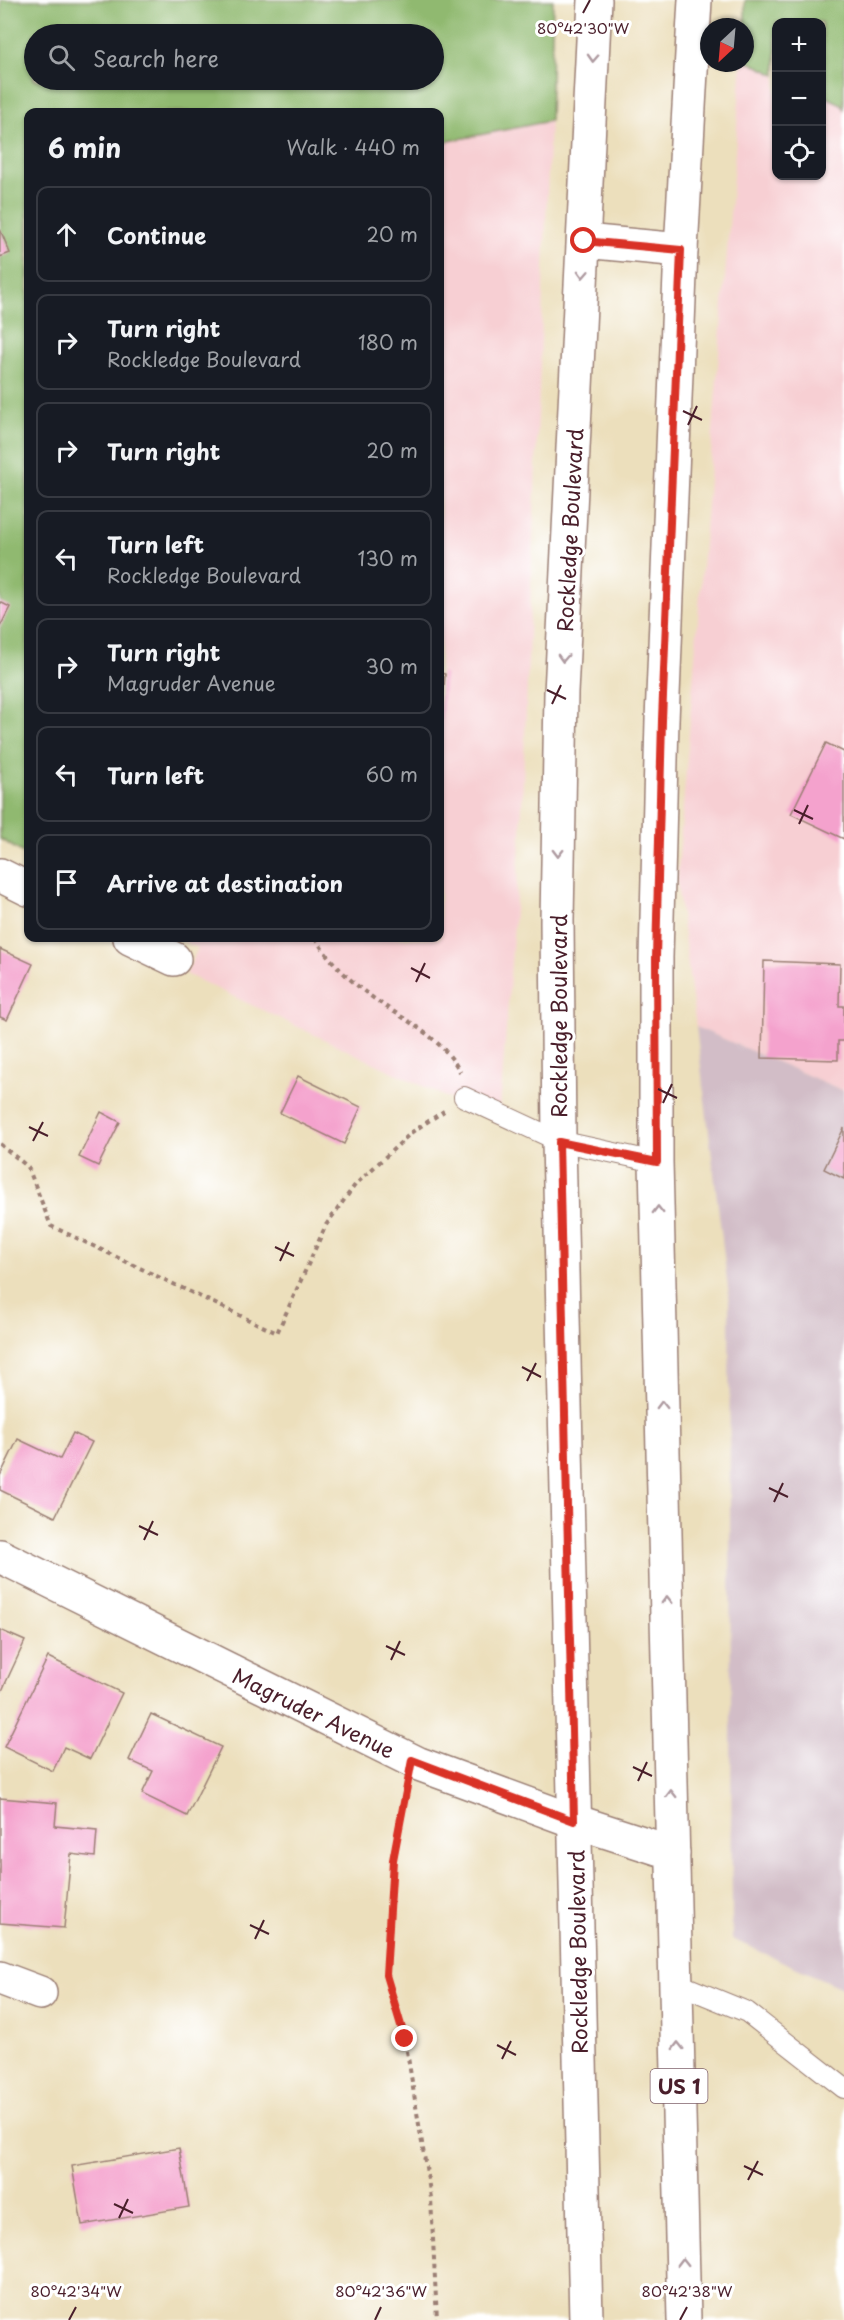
<!DOCTYPE html>
<meta charset="utf-8">
<style>
:root{--surface:#171b24;--page:#242831;--text:#f1f3f6;--muted:#9ea1a6;--line:#363941}
body{margin:0;font-family:"Playpen Sans",sans-serif;background:var(--page);color:var(--text)}
.controls{position:absolute;right:18px;top:18px;display:grid;overflow:hidden;border-radius:12px;box-shadow:0 2px 4px #0004}
.controls button{width:54px;height:54px;display:grid;place-items:center;padding:0;border:0;border-bottom:2px solid var(--line);background:var(--surface);color:var(--text);font:30px sans-serif}
.compass{position:absolute;left:700px;top:18px;width:54px;height:54px;border-radius:50%;background:var(--surface);box-shadow:0 2px 4px #0004;rotate:206deg}
.stop{position:absolute;width:18px;height:18px;margin:-14px;border:4px solid #d93025;border-radius:50%;background:#fff}
.stop.end{background:#d93025;border-color:#fff;box-shadow:0 2px 6px #0008}
.list{margin:0;padding:0;list-style:none}
h2{display:flex;justify-content:space-between;align-items:center;height:78px;margin:0;padding:0 24px;font-size:26px}
h2 small{font-size:20px;font-weight:400;color:var(--muted)}
.list li{display:grid;grid-template-columns:39px 1fr auto;gap:18px;align-items:center;box-sizing:border-box;height:96px;margin:0 12px 12px;padding:0 12px;border:2px solid var(--line);border-radius:12px}
.list b{display:block;font-size:22px;white-space:nowrap}
.list p{margin:0;font-size:20px;white-space:nowrap;color:var(--muted)}
.list em{font-size:20px;font-style:normal;color:var(--muted)}
.icon{flex:none;width:33px;height:33px;fill:none;stroke:currentColor;stroke-width:2;stroke-linecap:round;stroke-linejoin:round}
.map{position:relative;flex:none;width:844px;height:2320px;overflow:hidden}
.search{position:absolute;background:var(--surface);box-shadow:0 2px 4px #0004;left:24px;top:24px;width:420px;height:66px;display:flex;align-items:center;gap:15px;box-sizing:border-box;padding:0 21px;border-radius:33px;color:var(--muted);font-size:22px}
.panel{position:absolute;background:var(--surface);box-shadow:0 2px 4px #0004;left:24px;top:108px;width:420px;height:834px;border-radius:12px}
.map>svg:first-child{display:block}
</style>
<div class="map">
<svg width="844" height="2320" viewBox="0 0 844 2320">
<rect width="100%" height="100%" fill="#fff"/>
<filter id="ink" filterUnits="userSpaceOnUse"><feTurbulence type="fractalNoise" baseFrequency=".0167" numOctaves="2"/><feDisplacementMap in="SourceGraphic" scale="12" xChannelSelector="R" yChannelSelector="G"/><feConvolveMatrix kernelMatrix="1 2 1 2 8 2 1 2 1" color-interpolation-filters="sRGB"/></filter>
<filter id="wash" filterUnits="userSpaceOnUse"><feTurbulence type="fractalNoise" baseFrequency=".008" numOctaves="4" result="noise"/><feDisplacementMap in="SourceGraphic" scale="24" xChannelSelector="R" yChannelSelector="G"/><feGaussianBlur stdDeviation="1.35" result="paint"/><feColorMatrix in="noise" values="0 0 0 0 0 0 0 0 0 0 0 0 0 0 0 0 0 1.4 0 .05"/><feComposite in="paint" operator="in"/></filter>
<g filter="url(#wash)">
<rect width="100%" height="100%" fill="#ecdfbc"/>
<g fill="#f7cfd3">
<path d="M745,60L776,75V176H822V95L841,104L844,110V1091L696,1027L677,884L742,63H745Z"/>
<path d="M550,121L521,832L499,1122L186,974L198,948L176,938H440V145L449,141Z"/>
</g>
<path fill="#d2bdc7" d="M696,1027L844,1091V1989L732,1939L729,1296Z"/>
<g fill="#90b96f" stroke="#6d6c4d" stroke-width="1.5" fill-rule="evenodd">
<path d="M1,0H553L550,121L449,141L440,145V112H28V610L27,612L28,623V856L0,839ZM34,34H434V80H34Z"/>
<path d="M745,0H844V110L841,104L822,95V22H776V75L745,60Z"/>
</g>
<g id="blocks">
<g fill="#f4a2cd">
<path d="M0,229L10,253L0,257Z"/>
<path d="M0,602L10,607L0,627Z"/>
<path d="M440,673L445,674L441,722H440Z"/>
<path d="M826,743L844,752V839L791,814Z"/>
<path d="M0,949L33,964L7,1020L0,1017Z"/>
<path d="M764,961L840,964L839,1006H844V1041H838V1060L762,1058Z"/>
<path d="M298,1076L361,1107L344,1144L280,1113Z"/>
<path d="M101,1112L120,1122L98,1166L79,1157Z"/>
<path d="M844,1128V1179L824,1169Z"/>
<path d="M73,1433L92,1442L55,1517L0,1490V1476L18,1439L60,1459Z"/>
<path d="M0,1630L25,1641L0,1695Z"/>
<path d="M48,1657L122,1693L90,1759L64,1747L53,1771L4,1747Z"/>
<path d="M151,1714L221,1747L187,1816L142,1794L153,1771L129,1760Z"/>
<path d="M0,1798L57,1803L55,1826L97,1830L95,1857L71,1854L64,1928L0,1923Z"/>
<path d="M179,2148L189,2207L82,2225L72,2166Z"/>
</g>
</g>
</g>
<g filter="url(#ink)">
<use href="#blocks" fill-opacity="0" stroke="#9b7f74" stroke-width="1.5"/>
<g fill="none" stroke-linecap="round" stroke-linejoin="round">
<g stroke="#9b7f74" stroke-width="22">
<g id="service">
<path d="M464,1097L559,1141L656,1162"/>
<path d="M676,1983L747,2012L844,2088"/>
</g>
</g>
<g stroke="#9b7f74" stroke-width="36">
<g id="minor">
<path d="M0,875L28,889"/>
<path d="M130,938L174,959"/>
<path d="M0,1556L419,1764L574,1821L673,1853"/>
<path d="M0,1978L40,1993"/>
</g>
</g>
<g stroke="#9b7f74" stroke-width="36">
<g id="primary">
<path d="M584,241L681,250"/>
<path d="M586,2320L559,1141L557,921L561,693L595,0"/>
<path d="M684,2320L656,1162V958L662,720L681,250L695,0"/>
</g>
</g>
<g stroke="#9b7f74" stroke-width="4" stroke-dasharray="4.5 4.5" stroke-linecap="butt">
<path d="M315,938C328,959 348,979 369,995C400,1018 442,1036 460,1072"/>
<path d="M0,1144L28,1167L51,1226L277,1333L326,1225L355,1185L412,1132L444,1111"/>
<path d="M405,1794L393,1860L386,1975L405,2039L431,2198L437,2320"/>
</g>
<use href="#service" stroke="#fff" stroke-width="20"/>
<use href="#minor" stroke="#fff" stroke-width="33"/>
<use href="#primary" stroke="#fff" stroke-width="33"/>
</g>
<defs><path id="oneway-chevron" d="M-2-3.5L2.5 0L-2 3.5" fill="none" stroke-width="1.6" stroke-linecap="round" stroke-linejoin="round" transform="scale(1.5)"/></defs>
<g stroke="#ae9aa0">
<use href="#oneway-chevron" transform="translate(593 58) rotate(93)"/>
<use href="#oneway-chevron" transform="translate(583 274) rotate(93)"/>
<use href="#oneway-chevron" transform="translate(563 658) rotate(93)"/>
<use href="#oneway-chevron" transform="translate(558 853) rotate(91)"/>
<use href="#oneway-chevron" transform="translate(658 1210) rotate(-91)"/>
<use href="#oneway-chevron" transform="translate(662 1405) rotate(-91)"/>
<use href="#oneway-chevron" transform="translate(667 1600) rotate(-91)"/>
<use href="#oneway-chevron" transform="translate(671 1794) rotate(-91)"/>
<use href="#oneway-chevron" transform="translate(678 2046) rotate(-91)"/>
<use href="#oneway-chevron" transform="translate(683 2262) rotate(-91)"/>
</g>
</g>
<g fill="none" stroke-linecap="round" stroke-linejoin="round" filter="url(#ink)">
<path stroke="#d93025" stroke-width="8" d="M405,2039L386,1975L393,1860L412,1760L574,1821L559,1142L657,1162L656,958L662,720L681,250L584,241"/>
</g>
<path fill="none" stroke="#4a1f2b" stroke-width="2" d="M583,13L590,0M683,411L702,420M688,425L697,406M547,690L566,699M552,704L561,685M794,810L813,819M799,824L808,805M411,968L430,978M416,982L425,963M658,1089L677,1098M663,1103L672,1084M29,1127L48,1136M33,1141L43,1122M275,1247L294,1256M280,1261L289,1242M522,1367L541,1377M527,1381L536,1363M769,1488L788,1497M774,1502L783,1483M139,1526L158,1535M144,1540L153,1521M386,1646L405,1655M391,1660L400,1641M633,1767L652,1776M638,1781L647,1762M250,1925L269,1934M255,1939L264,1920M497,2045L516,2055M502,2059L511,2041M744,2166L763,2175M748,2180L758,2161M114,2204L133,2213M119,2218L128,2199M69,2320L76,2307M375,2320L381,2307M680,2320L687,2307"/>
<g text-anchor="middle" dominant-baseline="central" stroke-width="6" stroke-linejoin="round" paint-order="stroke">
<rect fill="#fff" stroke="#80626b" stroke-width="1.5" x="650.5" y="2069" width="57" height="34" rx="4.5"/>
<g font-size="20" font-weight="bold" fill="#4a1f2b">
<text x="679" y="2086">US 1</text>
</g>
<g font-size="21" fill="#4a1f2b" stroke="#fff">
<text transform="translate(569 530) rotate(-87)">Rockledge Boulevard</text>
<text transform="translate(558 1016) rotate(-90)">Rockledge Boulevard</text>
<text transform="translate(314 1712) rotate(26)">Magruder Avenue</text>
<text transform="translate(577 1952) rotate(-91)">Rockledge Boulevard</text>
</g>
</g>
<g font-size="15" text-anchor="middle" fill="#4a1f2b" stroke="#fff" stroke-width="6" stroke-linejoin="round" paint-order="stroke">
<text x="583" y="34">80°42'30"W</text>
<text x="76" y="2297">80°42'34"W</text>
<text x="381" y="2297">80°42'36"W</text>
<text x="687" y="2297">80°42'38"W</text>
</g>
</svg>
<div class="controls">
<button>+</button>
<button>−</button>
<button><svg class="icon" aria-label="locate" viewBox="0 0 24 24"><circle cx="12" cy="12" r="6"/><path d="M12 2v4M12 18v4M2 12h4M18 12h4"/></svg></button>
</div>
<svg class="compass" viewBox="-18 -18 36 36"><path d="M0-13l5 13h-10z" fill="#e53935"/><path d="M0 13l5-13h-10z" fill="#9ea1a6"/></svg>
<div class="stop" style="left:584px;top:241px"></div>
<div class="stop end" style="left:405px;top:2039px"></div>
<div class="search"><svg class="icon" aria-label="search" viewBox="0 0 24 24"><circle cx="10" cy="10" r="6"/><path d="M15 15l6 6"/></svg>Search here</div>
<section class="panel">
<h2>6 min<small>Walk · 440 m</small></h2>
<ul class="list">
<li><svg class="icon" aria-label="ahead" viewBox="0 0 24 24"><path d="M12 20V5M6 11l6-6 6 6"/></svg><div><b>Continue</b></div><em>20 m</em></li>
<li><svg class="icon" aria-label="right" viewBox="0 0 24 24"><path d="M7 20v-9h11M14 6l5 5-5 5"/></svg><div><b>Turn right</b><p>Rockledge Boulevard</p></div><em>180 m</em></li>
<li><svg class="icon" aria-label="right" viewBox="0 0 24 24"><path d="M7 20v-9h11M14 6l5 5-5 5"/></svg><div><b>Turn right</b></div><em>20 m</em></li>
<li><svg class="icon" aria-label="left" viewBox="0 0 24 24"><path d="M17 20v-9H6M10 6l-5 5 5 5"/></svg><div><b>Turn left</b><p>Rockledge Boulevard</p></div><em>130 m</em></li>
<li><svg class="icon" aria-label="right" viewBox="0 0 24 24"><path d="M7 20v-9h11M14 6l5 5-5 5"/></svg><div><b>Turn right</b><p>Magruder Avenue</p></div><em>30 m</em></li>
<li><svg class="icon" aria-label="left" viewBox="0 0 24 24"><path d="M17 20v-9H6M10 6l-5 5 5 5"/></svg><div><b>Turn left</b></div><em>60 m</em></li>
<li><svg class="icon" aria-label="arrive" viewBox="0 0 24 24"><path d="M6 21V4h12l-3 4 3 4H6"/></svg><div><b>Arrive at destination</b></div></li>
</ul>
</section>
</div>
